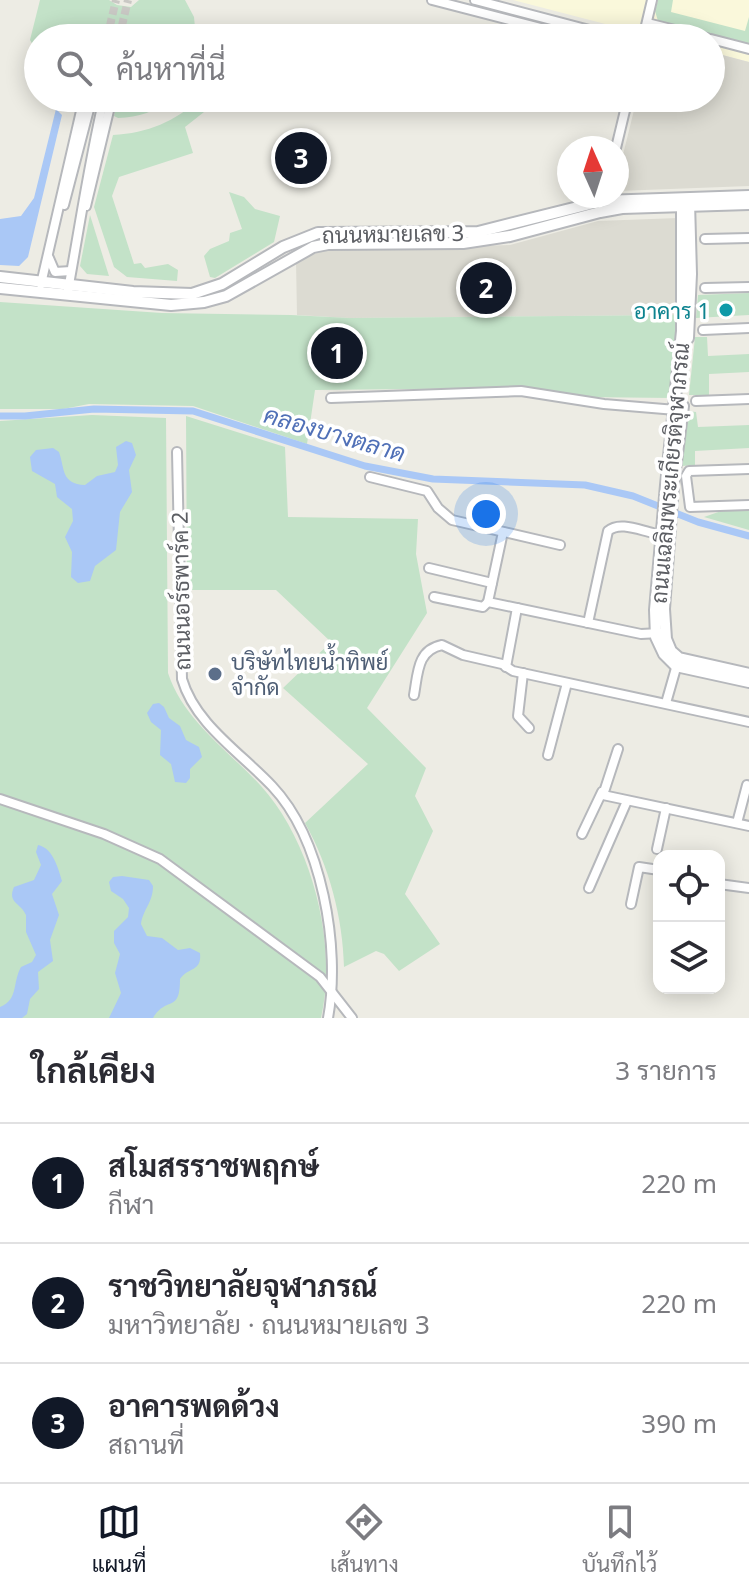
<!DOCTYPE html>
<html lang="th">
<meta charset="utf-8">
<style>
:root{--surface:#fff;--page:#f2f2f3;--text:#2b2b33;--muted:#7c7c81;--line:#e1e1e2;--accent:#111827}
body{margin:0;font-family:"Noto Sans",Sarabun,sans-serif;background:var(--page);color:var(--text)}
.controls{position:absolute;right:24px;bottom:24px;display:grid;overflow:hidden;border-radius:16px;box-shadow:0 4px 20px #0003}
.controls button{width:72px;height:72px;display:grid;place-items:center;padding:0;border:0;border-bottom:2px solid var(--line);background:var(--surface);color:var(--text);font:40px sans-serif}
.compass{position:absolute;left:557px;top:136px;width:72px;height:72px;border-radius:50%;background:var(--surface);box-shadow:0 4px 20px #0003;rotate:357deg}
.you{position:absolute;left:486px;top:514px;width:28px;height:28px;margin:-20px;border:6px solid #fff;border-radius:50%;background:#1a73e8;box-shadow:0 0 0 12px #1a73e833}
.badge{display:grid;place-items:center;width:52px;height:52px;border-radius:50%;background:var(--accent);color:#fff;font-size:26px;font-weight:700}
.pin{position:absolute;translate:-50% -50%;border:4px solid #fff;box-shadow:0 2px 8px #0006}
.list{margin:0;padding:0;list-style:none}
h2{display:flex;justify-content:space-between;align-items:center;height:104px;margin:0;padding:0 32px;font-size:34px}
h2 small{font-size:26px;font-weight:400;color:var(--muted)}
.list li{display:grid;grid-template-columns:52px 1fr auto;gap:24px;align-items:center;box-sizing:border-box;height:120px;padding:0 32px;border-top:2px solid var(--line)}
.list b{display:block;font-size:30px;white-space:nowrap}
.list p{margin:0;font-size:26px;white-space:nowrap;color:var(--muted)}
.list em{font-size:26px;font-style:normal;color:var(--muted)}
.icon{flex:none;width:44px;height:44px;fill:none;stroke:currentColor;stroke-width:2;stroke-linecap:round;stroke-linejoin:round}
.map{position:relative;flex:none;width:749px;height:1018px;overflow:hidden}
.search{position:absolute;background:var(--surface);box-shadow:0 4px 20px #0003;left:24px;right:24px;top:24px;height:88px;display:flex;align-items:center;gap:20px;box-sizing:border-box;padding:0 28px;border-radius:44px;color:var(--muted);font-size:30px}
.sheet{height:464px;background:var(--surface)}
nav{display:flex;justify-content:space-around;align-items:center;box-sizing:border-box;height:112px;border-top:2px solid var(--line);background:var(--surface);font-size:22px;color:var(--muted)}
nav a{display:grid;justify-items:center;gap:4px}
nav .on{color:var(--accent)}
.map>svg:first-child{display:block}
</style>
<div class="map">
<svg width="749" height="1018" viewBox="0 0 749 1018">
<rect width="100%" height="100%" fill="#edece4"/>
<path fill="#faf8db" d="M513,0H749V62L711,52V38H659Z"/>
<g fill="#dcdbd2">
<path d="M711,52L749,62V186L618,191L617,179L637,98H711Z"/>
<path d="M678,218L676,315L350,318L297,315L296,261L316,251L510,245L598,221Z"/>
</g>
<g fill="#c3e2c8">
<path d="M40,0H109L117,5L131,7L139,0H185L194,17L196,38H38V53L30,40Z"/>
<path d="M658,0H673L671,12L745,31L749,17V45L658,21L655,11Z"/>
<path d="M118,98H172C155,112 139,117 118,118L114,116Z"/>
<path d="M200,98H213L204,112L185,127L193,153L119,177L112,196L134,264L141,263L145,268L168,264L178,270L177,281L127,277L114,267L94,207L113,135C148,133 175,122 200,98Z"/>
<path d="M229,192L244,197L255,209L280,216L274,242L215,278L210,277L204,256L210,249L229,241L230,233L242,229Z"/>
<path d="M90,215L109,276L87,274L80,266Z"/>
<path d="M749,293V315L696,318L698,295Z"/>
<path d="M0,302L162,313L291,315L350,318L676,315L672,398L582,397L522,388L315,390L307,444L193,406L89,404L63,409H0Z"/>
<path d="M695,337H707L708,356L749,354V372L709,374V395H689Z"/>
<path d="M687,411L696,412L698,427L749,425V448L695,451V465L682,466Z"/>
<path d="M92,415L166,418L168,673C184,721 228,750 261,786C312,842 338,945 321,1018H0V421Z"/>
<path d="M186,416L285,447L288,517L418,519L416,554L427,613L367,708L426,768L415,796L433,831L405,894L440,944L399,971L384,954L376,951L344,967C343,918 329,866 305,823L368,764L283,688L331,642L276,590H187Z"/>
<path d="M749,508V530L704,517L727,509Z"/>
</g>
<g fill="#aac8f6">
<path d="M56,109L62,115L28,257L19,266L0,265V219L21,216L34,198Z"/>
<path d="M126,441L132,443L136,455L129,470L132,492L120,512L116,550L95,566L90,581L78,583L71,577L72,552L65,537L73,521L72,509L57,497L55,484L32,471L30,457L36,450L53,448L59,452C65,469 61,484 85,485L97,476L115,472L118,465L116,447Z"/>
<path d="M159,703L164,707L169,718L180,726L186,740L199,747L202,757L190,769V778L186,783L175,782L171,764L160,755L161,730L151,722L147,713L153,704Z"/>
<path d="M38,845C53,848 58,868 62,881L52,894L59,915L50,940L53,961L38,972L39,989L30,999L27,1014L22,1018H0V1007C19,999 12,983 21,967L32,962L36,955L26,932V915C21,903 7,903 14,887L34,880L41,865L36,852Z"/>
<path d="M122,876L149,880L153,886C153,903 143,909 141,924L147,936L162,938L178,950L190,948L200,953C202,972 188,967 180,979C180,1014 167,995 153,1018H109L121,993L115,973L120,954L114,943V931L128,917L129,908L123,899L111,891L109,882L113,877Z"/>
</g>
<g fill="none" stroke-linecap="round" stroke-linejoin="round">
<path stroke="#aac8f6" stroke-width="7" d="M0,416H25L94,409L193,411L365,466L433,479L585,485L633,496L698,522L749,536"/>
<g stroke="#c9c8c4" stroke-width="8" stroke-dasharray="8 4" stroke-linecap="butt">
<path d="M107,38L116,0"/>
<path d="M119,38L128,0"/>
</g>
<g stroke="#b6b8bc" stroke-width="12">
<g id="minor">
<path d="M432,0L580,38"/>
<path d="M475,0L620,38"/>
<path d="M647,23L707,38"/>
<path d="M643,38L652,0"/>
<path d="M711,39L749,49"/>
<path d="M616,148L628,98"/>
<path d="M64,205L92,98"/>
<path d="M86,206L112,98"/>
<path d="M705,239L749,238"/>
<path d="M49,258L55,272L71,271"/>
<path d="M41,284L84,98"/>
<path d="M705,288L749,287"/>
<path d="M68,290C80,225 89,162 104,98"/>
<path d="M703,330L749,328"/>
<path d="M331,398L521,391L604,404L676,410"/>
<path d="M696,401L749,399"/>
<path d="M177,452L182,679C195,724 241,753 272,786C322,839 341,948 328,1018"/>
<path d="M749,469L689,471L686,476L690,507L749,505"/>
<path d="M370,477L427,491L438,508L452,520L560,545"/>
<path d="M503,532L488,602L641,634L660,633"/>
<path d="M429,568L492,583"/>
<path d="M434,597L483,607L488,602"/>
<path d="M588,623L608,531C619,521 639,530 653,533"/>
<path d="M506,667L517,608"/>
<path d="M523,673L518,716L529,728"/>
<path d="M414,695C418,673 417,650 442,645L463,655L502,664L513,671L749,722"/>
<path d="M666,703L678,661"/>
<path d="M618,749L603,795L749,826"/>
<path d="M548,755L567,683"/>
<path d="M0,799L104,834L160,859L320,977L352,1018"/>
<path d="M737,823L747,785"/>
<path d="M582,834L602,792"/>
<path d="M657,849L666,808"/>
<path d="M719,884L749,888"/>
<path d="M589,888L627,801"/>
<path d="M631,904L639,867L659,870"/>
</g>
</g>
<g stroke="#b6b8bc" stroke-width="14">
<g id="tertiary">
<path d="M682,199V331L666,485L655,610L656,637L664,654L676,666L749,682"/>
<path d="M0,277L133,292L192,294L222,284L283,247L318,233L478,232L602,201L749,196"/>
<path d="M0,288L171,305L204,302L226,296L313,247L328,244L463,243L510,236L600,212L622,208L749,204"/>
<path d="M688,338L691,274L689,202"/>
<path d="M683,406L673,486L664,609L666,639L671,651L679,658L749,674"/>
</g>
</g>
<use href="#minor" stroke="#fff" stroke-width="8"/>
<use href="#tertiary" stroke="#fff" stroke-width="10"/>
</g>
<circle fill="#0f9aa8" stroke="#fff" stroke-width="3" cx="726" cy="310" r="8"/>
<circle fill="#5c6f8a" stroke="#fff" stroke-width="3" cx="215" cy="674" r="8"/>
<g text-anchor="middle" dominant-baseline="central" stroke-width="7" stroke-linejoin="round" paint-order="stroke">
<g font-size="22" fill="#5c5e63" stroke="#fff">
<text transform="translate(393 233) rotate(-1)">ถนนหมายเลข 3</text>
<text transform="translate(669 473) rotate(-85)">ถนนเฉลิมพระเกียรติจุฬาภรณ์</text>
<text transform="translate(180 591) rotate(-91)">ถนนนอร์ธพาร์ค 2</text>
</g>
<g font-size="22" fill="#0d838f" stroke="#fff" text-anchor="end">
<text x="710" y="310">อาคาร 1</text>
</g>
<g font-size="22" fill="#4e5e75" stroke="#fff" text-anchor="start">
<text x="231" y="661">บริษัทไทยน้ำทิพย์<tspan x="231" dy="25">จำกัด</tspan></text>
</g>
<g font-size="24" font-style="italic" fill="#5070b7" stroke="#fff">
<text transform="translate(335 433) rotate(16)">คลองบางตลาด</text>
</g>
</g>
</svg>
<div class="controls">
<button><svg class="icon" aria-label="locate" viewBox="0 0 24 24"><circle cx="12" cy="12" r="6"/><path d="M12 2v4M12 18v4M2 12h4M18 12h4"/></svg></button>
<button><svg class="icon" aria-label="layers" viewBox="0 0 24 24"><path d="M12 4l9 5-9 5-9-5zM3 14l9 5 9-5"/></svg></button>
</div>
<svg class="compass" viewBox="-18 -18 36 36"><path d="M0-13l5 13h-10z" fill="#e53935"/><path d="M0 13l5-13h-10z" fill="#7c7c81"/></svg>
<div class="you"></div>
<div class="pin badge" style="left:337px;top:353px">1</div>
<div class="pin badge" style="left:486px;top:288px">2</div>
<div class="pin badge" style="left:301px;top:158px">3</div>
<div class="search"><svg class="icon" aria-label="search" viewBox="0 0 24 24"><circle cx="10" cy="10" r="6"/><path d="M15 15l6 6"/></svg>ค้นหาที่นี่</div>
</div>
<section class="sheet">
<h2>ใกล้เคียง<small>3 รายการ</small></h2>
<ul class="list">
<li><span class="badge">1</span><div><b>สโมสรราชพฤกษ์</b><p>กีฬา</p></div><em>220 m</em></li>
<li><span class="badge">2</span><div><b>ราชวิทยาลัยจุฬาภรณ์</b><p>มหาวิทยาลัย · ถนนหมายเลข 3</p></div><em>220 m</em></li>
<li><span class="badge">3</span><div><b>อาคารพดด้วง</b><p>สถานที่</p></div><em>390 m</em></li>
</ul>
</section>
<nav>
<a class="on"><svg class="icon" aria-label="map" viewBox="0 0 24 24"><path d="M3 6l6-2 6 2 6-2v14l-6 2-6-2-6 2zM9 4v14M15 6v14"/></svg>แผนที่</a>
<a><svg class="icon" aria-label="directions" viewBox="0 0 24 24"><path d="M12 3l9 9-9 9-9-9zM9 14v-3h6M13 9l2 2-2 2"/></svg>เส้นทาง</a>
<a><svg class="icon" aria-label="saved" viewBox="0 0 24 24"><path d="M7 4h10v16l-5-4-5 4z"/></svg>บันทึกไว้</a>
</nav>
